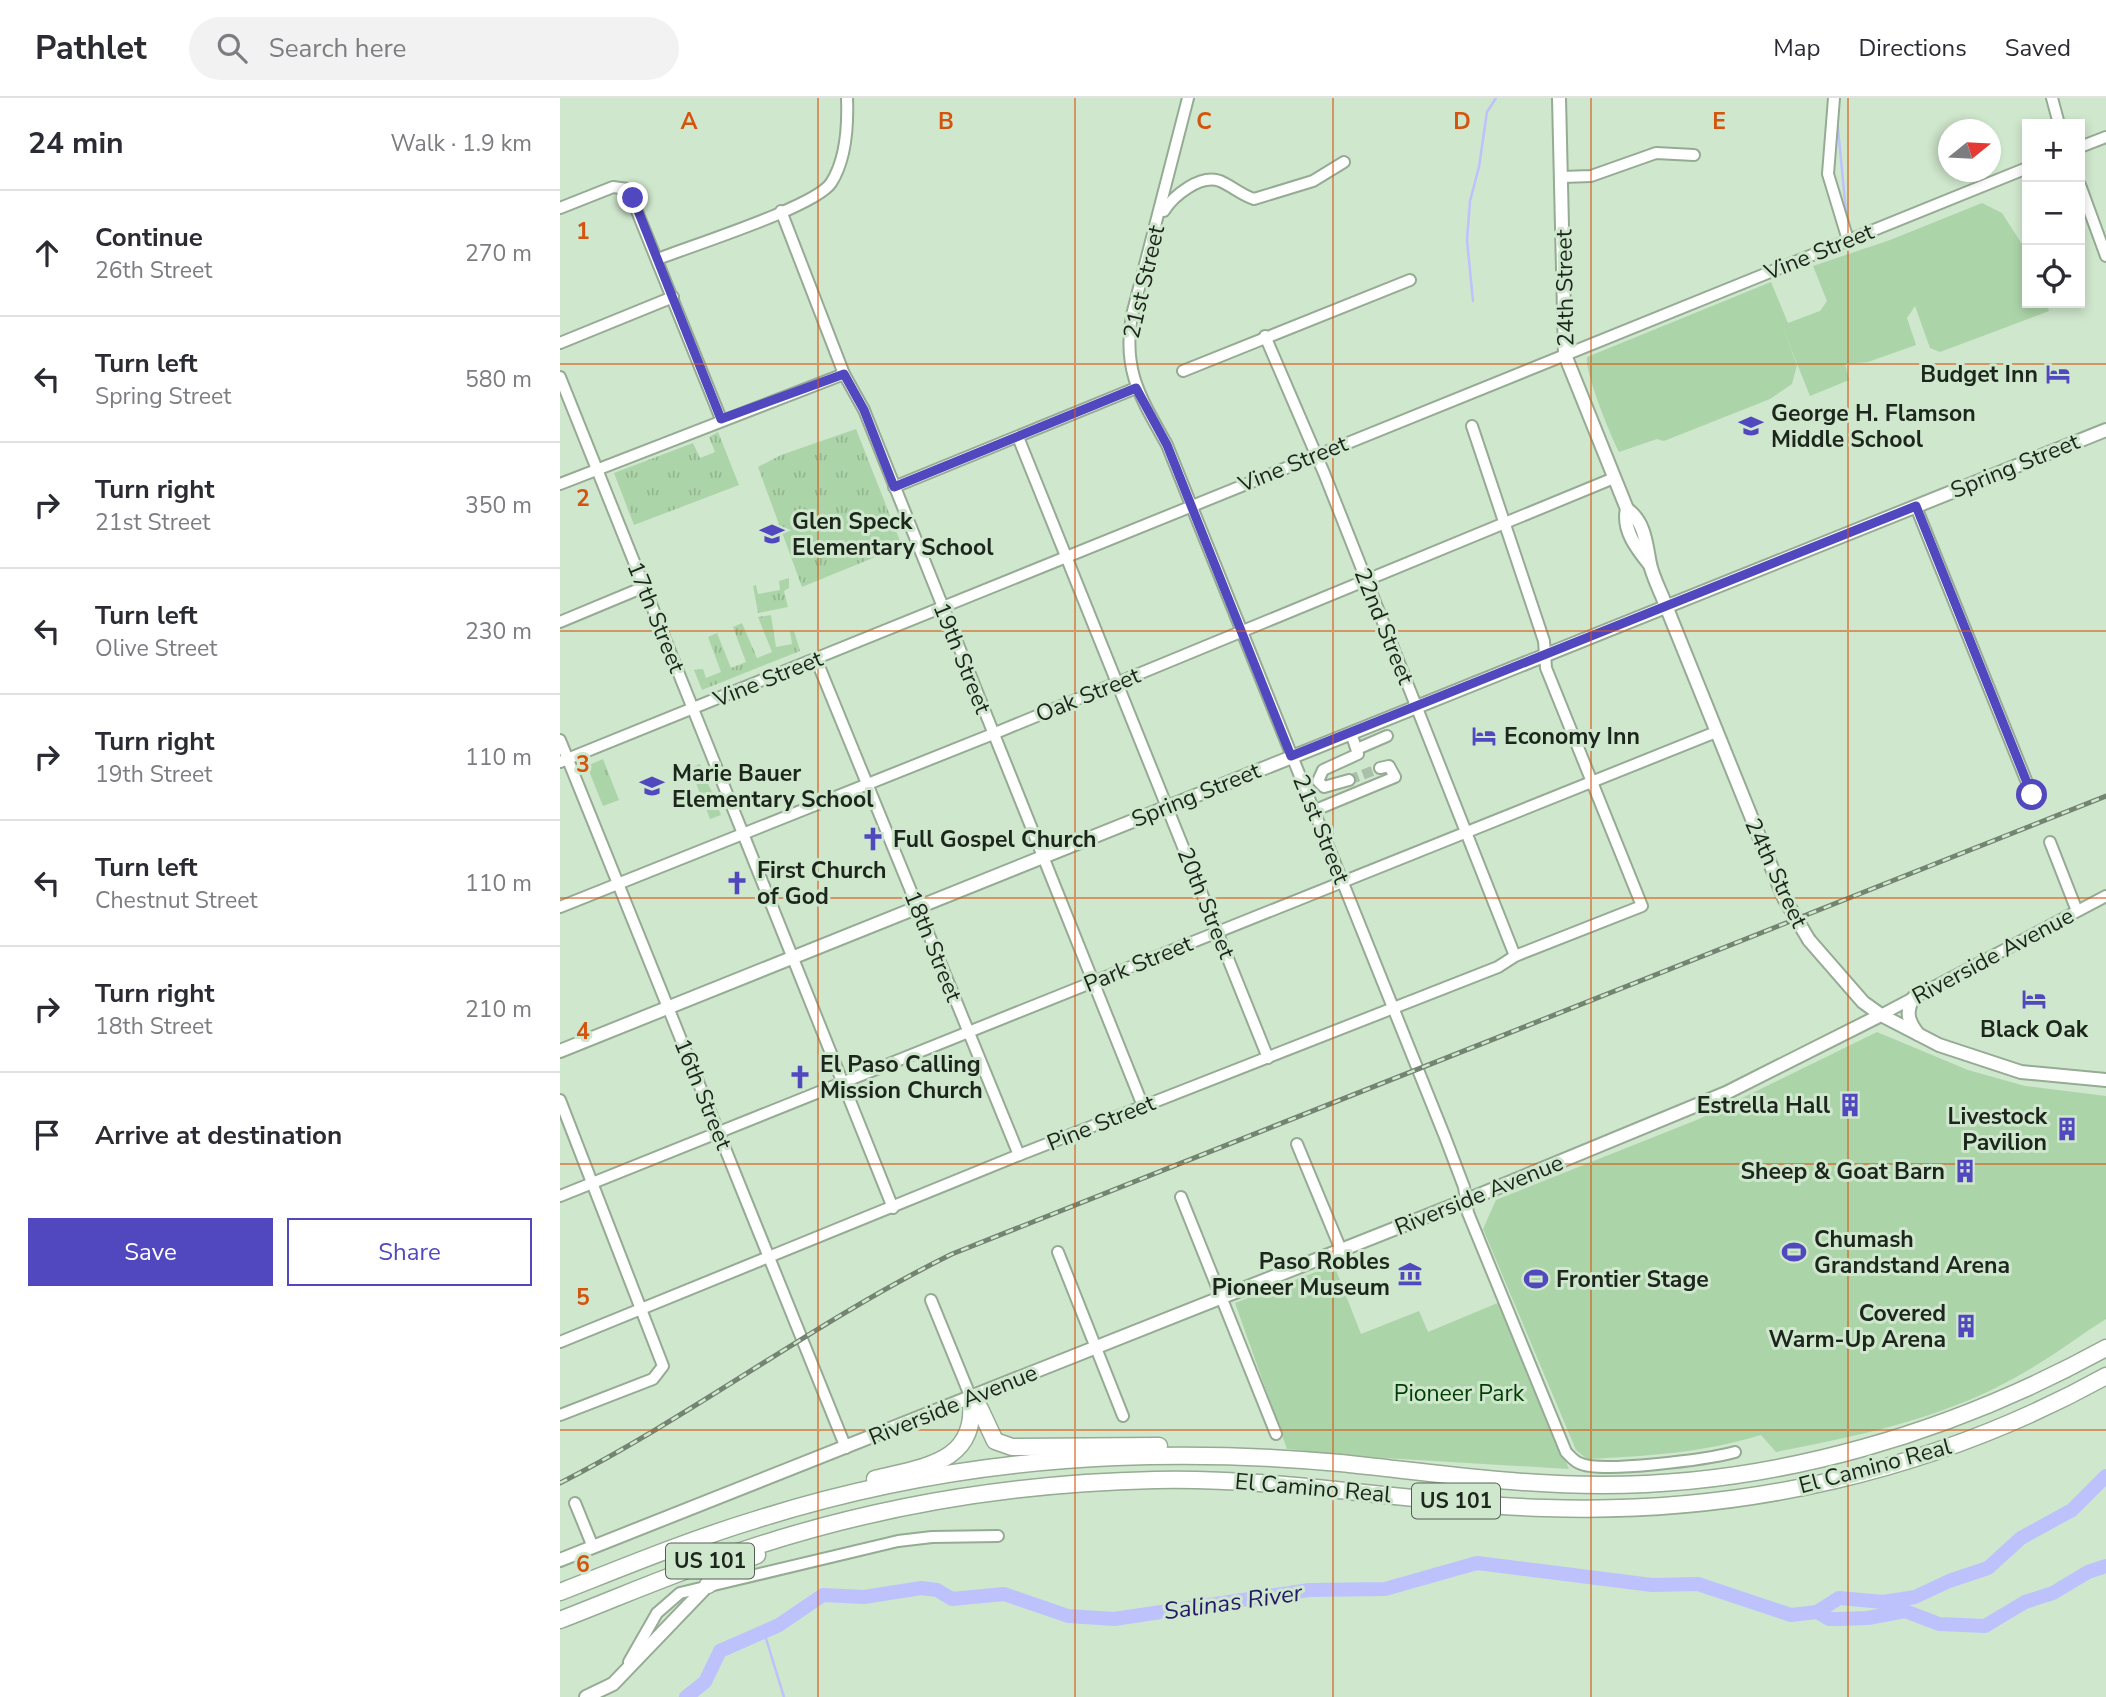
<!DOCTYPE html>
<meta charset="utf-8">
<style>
:root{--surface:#fff;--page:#f2f2f3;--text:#2b2b33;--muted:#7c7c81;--line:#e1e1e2;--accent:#5147be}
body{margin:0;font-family:"Nunito Sans",sans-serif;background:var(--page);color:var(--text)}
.controls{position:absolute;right:21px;top:21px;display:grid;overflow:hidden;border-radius:0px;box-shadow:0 4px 10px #0003}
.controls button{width:63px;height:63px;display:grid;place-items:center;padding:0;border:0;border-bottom:2px solid var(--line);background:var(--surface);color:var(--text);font:35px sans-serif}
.compass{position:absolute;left:1378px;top:21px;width:63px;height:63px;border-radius:50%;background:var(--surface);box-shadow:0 4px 10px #0003;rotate:72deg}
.stop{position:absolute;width:21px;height:21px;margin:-16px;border:5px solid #5147be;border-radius:50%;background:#fff}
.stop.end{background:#5147be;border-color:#fff;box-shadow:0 2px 7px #0008}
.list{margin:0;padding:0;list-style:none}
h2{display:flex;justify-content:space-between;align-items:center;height:91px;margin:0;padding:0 28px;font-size:30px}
h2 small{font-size:23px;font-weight:400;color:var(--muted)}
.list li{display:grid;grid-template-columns:46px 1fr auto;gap:21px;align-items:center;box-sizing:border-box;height:126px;padding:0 28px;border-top:2px solid var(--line)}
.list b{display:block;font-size:26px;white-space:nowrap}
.list p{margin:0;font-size:23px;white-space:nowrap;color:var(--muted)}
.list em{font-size:23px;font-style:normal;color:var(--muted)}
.actions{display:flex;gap:14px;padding:21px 28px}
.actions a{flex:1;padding:16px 0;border:2px solid var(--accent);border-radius:0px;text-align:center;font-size:24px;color:var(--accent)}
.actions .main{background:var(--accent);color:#fff}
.icon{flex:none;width:38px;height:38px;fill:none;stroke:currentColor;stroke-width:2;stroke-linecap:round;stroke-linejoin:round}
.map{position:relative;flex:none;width:1546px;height:1599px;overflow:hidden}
header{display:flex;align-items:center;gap:42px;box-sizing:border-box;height:98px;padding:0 35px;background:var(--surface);border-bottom:2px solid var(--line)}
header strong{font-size:33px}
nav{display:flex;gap:38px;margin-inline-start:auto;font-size:24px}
.search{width:490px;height:63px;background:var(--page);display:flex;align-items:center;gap:18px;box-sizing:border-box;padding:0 24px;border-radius:38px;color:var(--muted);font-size:26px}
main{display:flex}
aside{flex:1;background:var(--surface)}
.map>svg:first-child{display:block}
</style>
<header>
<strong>Pathlet</strong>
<div class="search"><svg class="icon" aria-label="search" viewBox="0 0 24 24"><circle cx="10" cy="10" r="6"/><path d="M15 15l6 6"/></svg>Search here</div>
<nav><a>Map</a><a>Directions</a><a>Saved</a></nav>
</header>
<main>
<aside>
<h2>24 min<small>Walk · 1.9 km</small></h2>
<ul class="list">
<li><svg class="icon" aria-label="ahead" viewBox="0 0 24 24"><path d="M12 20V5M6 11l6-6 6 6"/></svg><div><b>Continue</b><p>26th Street</p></div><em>270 m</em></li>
<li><svg class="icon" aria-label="left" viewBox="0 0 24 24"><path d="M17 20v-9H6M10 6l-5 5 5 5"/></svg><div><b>Turn left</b><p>Spring Street</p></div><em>580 m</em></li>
<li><svg class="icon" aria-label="right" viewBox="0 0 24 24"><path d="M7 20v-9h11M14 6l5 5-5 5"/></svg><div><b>Turn right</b><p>21st Street</p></div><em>350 m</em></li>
<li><svg class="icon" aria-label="left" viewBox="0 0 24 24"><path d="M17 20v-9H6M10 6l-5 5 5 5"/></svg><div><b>Turn left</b><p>Olive Street</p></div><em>230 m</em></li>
<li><svg class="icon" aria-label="right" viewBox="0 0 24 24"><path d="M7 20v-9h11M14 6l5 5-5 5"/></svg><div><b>Turn right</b><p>19th Street</p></div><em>110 m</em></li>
<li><svg class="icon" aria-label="left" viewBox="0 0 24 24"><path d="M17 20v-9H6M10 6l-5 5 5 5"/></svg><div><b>Turn left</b><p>Chestnut Street</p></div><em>110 m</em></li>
<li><svg class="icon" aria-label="right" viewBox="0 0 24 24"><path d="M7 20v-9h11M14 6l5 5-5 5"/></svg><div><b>Turn right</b><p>18th Street</p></div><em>210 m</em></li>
<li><svg class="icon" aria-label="arrive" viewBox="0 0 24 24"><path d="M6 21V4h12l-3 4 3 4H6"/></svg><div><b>Arrive at destination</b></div></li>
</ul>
<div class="actions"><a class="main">Save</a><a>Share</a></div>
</aside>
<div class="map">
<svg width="1546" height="1599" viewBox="0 0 1546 1599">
<defs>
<pattern id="grass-tufts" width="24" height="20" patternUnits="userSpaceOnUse" patternTransform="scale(1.75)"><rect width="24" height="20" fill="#acd4a9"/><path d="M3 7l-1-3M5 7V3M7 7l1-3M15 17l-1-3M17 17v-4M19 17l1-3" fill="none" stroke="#94b691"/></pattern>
</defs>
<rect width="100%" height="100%" fill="#cfe7cd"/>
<g fill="url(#grass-tufts)">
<path d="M296,331L342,448L242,489L198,369L221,357Z"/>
<path d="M158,334L179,387L74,427L54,375L133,345L140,360L155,354L149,339Z"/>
<path d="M229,480V490L224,493L228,509L198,515L193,488L196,487L198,496L220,492L219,483Z"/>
<path d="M211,517L216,549L232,546L230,533H234L240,553L142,592L134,572L143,571L146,580L161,574L148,539L157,535L171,570L186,564L173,529L182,525L197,560L212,554L198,519Z"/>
<path d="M43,661L59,702L43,708L27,668Z"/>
<path d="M140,666L161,717L150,721L130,670Z"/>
</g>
<g fill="#acd4a9">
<path d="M1422,105L1442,115L1467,154V205H1486L1489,213L1380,254L1370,250L1355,208L1347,220L1356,247L1308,264L1285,266L1289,282L1250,298L1222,228L1237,267L1232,286L1210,301L1104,343L1097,341L1059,354C1051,339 1024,273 1027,259L1211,184L1228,225L1260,213L1267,203L1253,168L1330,142Z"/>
<path d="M1317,934L1408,972L1465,988L1546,998V1221C1520,1237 1496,1256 1470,1271C1389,1320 1306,1336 1216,1354L1201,1337C1141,1355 1089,1358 1027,1361L1016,1352L923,1131L936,1102L1139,1021Z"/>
<path d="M774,1167L801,1236L859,1213L868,1234L940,1204L1009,1371L807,1359L727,1351L675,1205Z"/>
</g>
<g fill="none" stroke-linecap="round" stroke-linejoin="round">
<g stroke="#bec2fc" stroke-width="2.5">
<path d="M1277,20L1286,114"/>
<path d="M913,203L907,142L910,103L919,69L927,14L936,0"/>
<path d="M204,1534L224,1599"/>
</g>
<g stroke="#bec2fc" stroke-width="14">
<path d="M1257,1514L1269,1521H1280L1308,1520L1345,1513L1379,1526L1425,1528L1465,1504L1493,1495L1528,1474L1546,1468"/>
<path d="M126,1599L145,1584L160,1553L219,1527L263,1497L304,1499L361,1490L377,1492L392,1501L444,1496L508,1518L554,1521L749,1492L825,1491L917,1465L1092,1487L1138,1486L1231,1517L1257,1514L1279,1500L1323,1504L1355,1499L1389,1483L1428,1470L1461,1440L1512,1412L1546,1378"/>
</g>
<path stroke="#abc0aa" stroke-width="10" stroke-dasharray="10 5" stroke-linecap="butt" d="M789,682L820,670"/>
<g stroke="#95ab93" stroke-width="14">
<g id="minor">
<path d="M628,0L572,217C562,273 581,300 607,347L885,1039L904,1089L908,1115L1006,1354C1010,1358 1014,1363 1019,1365C1040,1376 1149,1361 1175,1354"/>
<path d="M1274,0L1268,76L1288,142"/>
<path d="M1492,0L1499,26"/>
<path d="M1520,49L1546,39"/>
<path d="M1002,79L1031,78L1096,55L1134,57"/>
<path d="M1520,87L1546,158"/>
<path d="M0,110L53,89L68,91L161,321"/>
<path d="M221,113L284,276L304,312L583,1008"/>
<path d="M604,113C613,98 640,76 660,83C672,88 681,97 694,101L753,83L784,64"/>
<path d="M98,161C130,148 255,109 271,85C286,62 288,26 287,0"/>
<path d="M705,238L764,375L955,858"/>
<path d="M0,245L113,199"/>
<path d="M623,273L850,182"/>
<path d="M0,279L333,1110"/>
<path d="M458,339L708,960"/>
<path d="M0,386L284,276"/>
<path d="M334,389L576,290"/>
<path d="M1356,409L1472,697"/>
<path d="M0,524L84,489"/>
<path d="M256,561L459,1057"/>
<path d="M0,642L286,1350"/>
<path d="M797,651L827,638"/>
<path d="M0,664L1467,70"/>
<path d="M789,682L764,689L758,683L763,672L798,656L791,635"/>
<path d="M753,713L835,679L829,668L820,670"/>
<path d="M1490,744L1517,813"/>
<path d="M0,809L433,636L1054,380"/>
<path d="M1321,917L1546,798"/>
<path d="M0,1002L103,1268L93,1281L0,1317"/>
<path d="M737,1046L781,1152"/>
<path d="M0,1098L1156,634"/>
<path d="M621,1099L716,1336"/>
<path d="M498,1154L563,1318"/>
<path d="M371,1202L411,1300"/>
<path d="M0,1244L459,1057L938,869L955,858L1082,808L986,570L984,543L912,328"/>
<path d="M15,1405L33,1449"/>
<path d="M69,1564L97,1515L120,1495L338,1443L372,1439L438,1438"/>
</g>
</g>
<g stroke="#95ab93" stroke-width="16">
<g id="major">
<path d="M999,0L1005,257L1067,411C1062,432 1077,451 1090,467"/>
<path d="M1067,411C1085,424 1086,445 1090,466C1093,480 1101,494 1106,508L1224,800"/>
<path d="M1249,842L1303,904L1321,917L1379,947L1461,974L1546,982"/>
<path d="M1354,899C1345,914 1348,923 1358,936"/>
<path d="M0,953L1546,332"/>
<path d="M0,1462L907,1102L1166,995L1321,917"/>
<path d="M26,1599L53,1586L148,1487"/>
</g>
</g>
<g stroke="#95ab93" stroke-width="19">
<g id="highway">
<path d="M411,1300L420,1311L435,1343L452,1349L599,1348"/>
<path d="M315,1381C363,1369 417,1365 411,1303"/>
<path d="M148,1487L180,1464L197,1457"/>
<path d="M0,1494C64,1469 129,1442 195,1422C311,1385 435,1364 556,1359C631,1356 705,1358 780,1365C867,1374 954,1387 1042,1387C1218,1387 1393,1334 1546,1250"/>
<path d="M0,1522C62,1498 123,1471 187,1451C319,1407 456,1385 595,1382C726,1379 855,1406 985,1410C1180,1417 1375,1373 1546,1278"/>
</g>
</g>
<use href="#minor" stroke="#fff" stroke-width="10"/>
<use href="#major" stroke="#fff" stroke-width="12"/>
<use href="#highway" stroke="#fff" stroke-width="16"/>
<g stroke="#748472" stroke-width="5">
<path id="rail" d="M0,1385C135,1316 256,1223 392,1156L1546,698"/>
</g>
<use href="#rail" stroke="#cfe7cd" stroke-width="2.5" stroke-dasharray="8" stroke-linecap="butt"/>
<g stroke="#95ab93" stroke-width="16" stroke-linecap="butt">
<path id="major-bridge" d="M1224,800L1249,842"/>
</g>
<use href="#major-bridge" stroke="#fff" stroke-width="12"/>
</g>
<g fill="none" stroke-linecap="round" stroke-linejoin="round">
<path stroke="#5147be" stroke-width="9" d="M73,100L161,321L284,276L304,312L334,389L576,290L607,347L731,658L1356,408L1472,697"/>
</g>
<path fill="none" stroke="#d4540e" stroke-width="2" stroke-opacity="0.55" d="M258,0V1599M515,0V1599M773,0V1599M1031,0V1599M1288,0V1599M0,266H1546M0,533H1546M0,800H1546M0,1066H1546M0,1332H1546"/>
<defs>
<g id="hotel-bare" transform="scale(1.89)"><path d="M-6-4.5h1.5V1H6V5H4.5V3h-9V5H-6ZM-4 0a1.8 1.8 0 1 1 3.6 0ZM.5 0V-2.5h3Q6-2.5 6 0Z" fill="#5147be" stroke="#cfe7cd" stroke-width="2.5" paint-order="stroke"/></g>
<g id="school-bare" transform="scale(1.89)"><path d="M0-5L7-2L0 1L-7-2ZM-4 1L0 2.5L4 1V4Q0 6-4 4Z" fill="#5147be" stroke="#cfe7cd" stroke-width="2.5" paint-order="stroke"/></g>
<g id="church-bare" transform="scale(1.89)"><path d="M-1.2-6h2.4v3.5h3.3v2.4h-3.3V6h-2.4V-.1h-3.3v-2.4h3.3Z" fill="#5147be" stroke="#cfe7cd" stroke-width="2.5" paint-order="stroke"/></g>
<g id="building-bare" transform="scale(1.89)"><path d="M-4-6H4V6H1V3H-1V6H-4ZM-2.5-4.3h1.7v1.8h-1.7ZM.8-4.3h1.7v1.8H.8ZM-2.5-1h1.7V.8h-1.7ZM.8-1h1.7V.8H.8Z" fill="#5147be" stroke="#cfe7cd" stroke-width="2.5" paint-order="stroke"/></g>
<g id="stadium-bare" transform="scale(1.89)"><path d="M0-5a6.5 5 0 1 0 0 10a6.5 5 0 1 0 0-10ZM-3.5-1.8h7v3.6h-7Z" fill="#5147be" stroke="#cfe7cd" stroke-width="2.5" paint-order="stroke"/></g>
<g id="museum-bare" transform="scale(1.89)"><path d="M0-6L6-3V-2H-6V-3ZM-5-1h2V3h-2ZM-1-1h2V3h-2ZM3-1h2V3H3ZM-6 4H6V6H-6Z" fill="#5147be" stroke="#cfe7cd" stroke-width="2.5" paint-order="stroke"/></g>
</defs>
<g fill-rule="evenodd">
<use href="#hotel-bare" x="1498" y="276"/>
<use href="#school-bare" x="1191" y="328"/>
<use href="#school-bare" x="212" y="436"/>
<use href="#hotel-bare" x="924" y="638"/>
<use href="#school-bare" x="92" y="688"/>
<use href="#church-bare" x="313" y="741"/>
<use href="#church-bare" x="177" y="785"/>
<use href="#hotel-bare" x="1474" y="901"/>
<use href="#church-bare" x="240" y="979"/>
<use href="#building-bare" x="1290" y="1007"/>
<use href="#building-bare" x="1507" y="1031"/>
<use href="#building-bare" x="1405" y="1073"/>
<use href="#stadium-bare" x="1234" y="1154"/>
<use href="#museum-bare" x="850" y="1176"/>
<use href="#stadium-bare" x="976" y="1181"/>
<use href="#building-bare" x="1406" y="1228"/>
</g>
<g text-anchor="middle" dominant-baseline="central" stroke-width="6" stroke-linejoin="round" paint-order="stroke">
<g fill="#cfe7cd" stroke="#526051" stroke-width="2">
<rect x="852" y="1385.5" width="88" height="35" rx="5"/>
<rect x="106" y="1445.5" width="88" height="35" rx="5"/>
</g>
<g font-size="21" font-weight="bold" fill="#1d261c">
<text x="896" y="1403">US 101</text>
<text x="150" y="1463">US 101</text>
</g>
<g font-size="23" fill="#1d261c" stroke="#cfe7cd">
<text transform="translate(1259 154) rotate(-22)">Vine Street</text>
<text transform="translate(584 184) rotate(-77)">21st Street</text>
<text transform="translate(1005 190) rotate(-91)">24th Street</text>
<text transform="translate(733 366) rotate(-22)">Vine Street</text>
<text transform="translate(1455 368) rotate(-22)">Spring Street</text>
<text transform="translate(96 519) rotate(68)">17th Street</text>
<text transform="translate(824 528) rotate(68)">22nd Street</text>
<text transform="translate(402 560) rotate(68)">19th Street</text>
<text transform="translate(208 581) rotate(-22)">Vine Street</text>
<text transform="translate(528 597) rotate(-22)">Oak Street</text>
<text transform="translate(636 697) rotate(-22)">Spring Street</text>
<text transform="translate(761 731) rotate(68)">21st Street</text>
<text transform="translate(1216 775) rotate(65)">24th Street</text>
<text transform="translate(646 805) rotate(68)">20th Street</text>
<text transform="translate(373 848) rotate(68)">18th Street</text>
<text transform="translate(1433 858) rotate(-28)">Riverside Avenue</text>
<text transform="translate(578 866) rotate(-22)">Park Street</text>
<text transform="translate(143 996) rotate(68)">16th Street</text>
<text transform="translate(541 1025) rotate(-22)">Pine Street</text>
<text transform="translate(919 1097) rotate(-22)">Riverside Avenue</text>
<text transform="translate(393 1307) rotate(-22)">Riverside Avenue</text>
<text transform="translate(1315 1368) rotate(-15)">El Camino Real</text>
<text transform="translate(753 1390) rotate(5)">El Camino Real</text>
</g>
<g font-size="23" font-weight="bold" fill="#1d261c" stroke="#cfe7cd" text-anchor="start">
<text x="1478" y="276" text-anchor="end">Budget Inn</text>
<text x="1211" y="315">George H. Flamson<tspan x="1211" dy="26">Middle School</tspan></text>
<text x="232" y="423">Glen Speck<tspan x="232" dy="26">Elementary School</tspan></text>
<text x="944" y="638">Economy Inn</text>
<text x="112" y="675">Marie Bauer<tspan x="112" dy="26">Elementary School</tspan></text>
<text x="333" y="741">Full Gospel Church</text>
<text x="197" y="772">First Church<tspan x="197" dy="26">of God</tspan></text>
<text x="1474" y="931" text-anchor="middle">Black Oak</text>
<text x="260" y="966">El Paso Calling<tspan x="260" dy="26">Mission Church</tspan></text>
<text x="1270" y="1007" text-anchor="end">Estrella Hall</text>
<text x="1487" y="1018" text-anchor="end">Livestock<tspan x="1487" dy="26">Pavilion</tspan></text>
<text x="1385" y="1073" text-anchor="end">Sheep &amp; Goat Barn</text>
<text x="1254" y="1141">Chumash<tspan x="1254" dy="26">Grandstand Arena</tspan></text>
<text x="830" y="1163" text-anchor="end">Paso Robles<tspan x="830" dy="26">Pioneer Museum</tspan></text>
<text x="996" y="1181">Frontier Stage</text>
<text x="1386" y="1215" text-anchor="end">Covered<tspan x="1386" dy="26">Warm-Up Arena</tspan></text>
</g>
<g font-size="23" fill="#003d02" stroke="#cfe7cd">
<text x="899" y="1295">Pioneer Park</text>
</g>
<g font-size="24" font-style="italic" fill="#241868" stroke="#cfe7cd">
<text transform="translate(673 1504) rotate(-8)">Salinas River</text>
</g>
</g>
<g font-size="23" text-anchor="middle" font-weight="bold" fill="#d4540e" stroke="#cfe7cd" stroke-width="6" stroke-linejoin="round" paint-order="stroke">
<text x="129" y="31">A</text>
<text x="386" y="31">B</text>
<text x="644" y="31">C</text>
<text x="902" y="31">D</text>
<text x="1159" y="31">E</text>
<text x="23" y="141">1</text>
<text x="23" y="408">2</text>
<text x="23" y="674">3</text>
<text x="23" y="941">4</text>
<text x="23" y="1207">5</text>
<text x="23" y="1474">6</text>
</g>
</svg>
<div class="controls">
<button>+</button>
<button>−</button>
<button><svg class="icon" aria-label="locate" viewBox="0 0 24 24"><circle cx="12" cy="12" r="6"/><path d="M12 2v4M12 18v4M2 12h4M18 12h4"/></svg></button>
</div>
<svg class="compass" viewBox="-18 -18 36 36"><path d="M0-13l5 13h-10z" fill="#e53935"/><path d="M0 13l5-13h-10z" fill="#7c7c81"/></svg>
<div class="stop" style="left:1472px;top:697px"></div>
<div class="stop end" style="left:73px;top:100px"></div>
</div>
</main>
